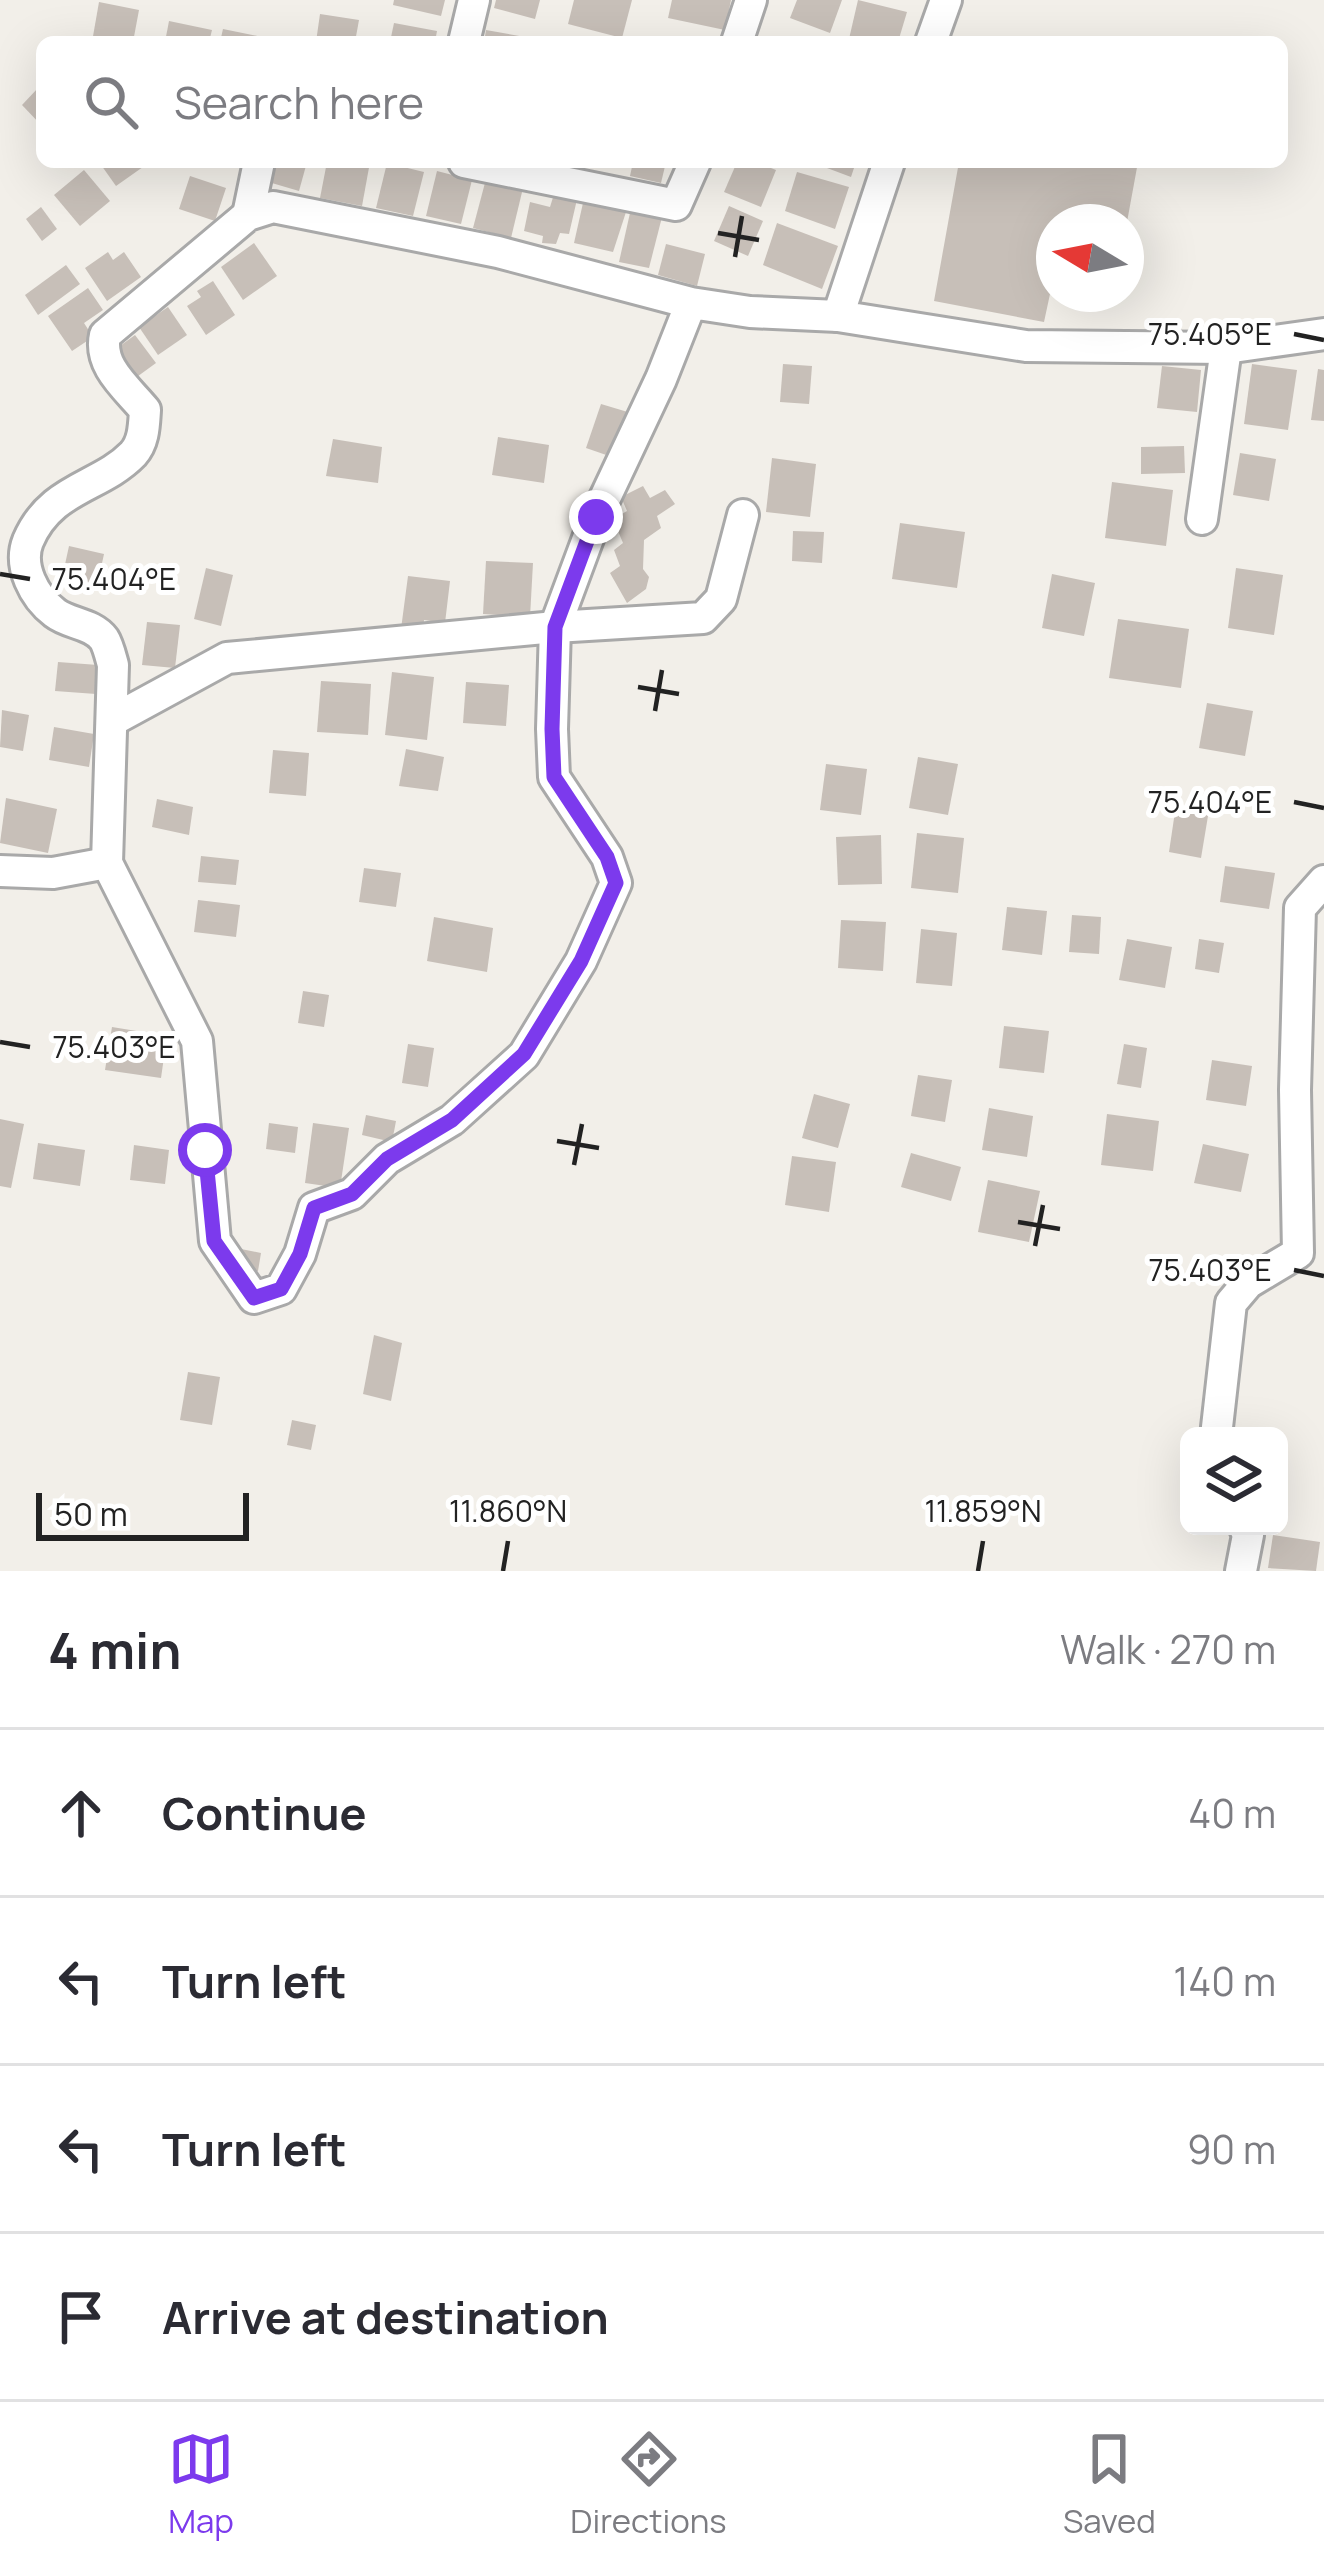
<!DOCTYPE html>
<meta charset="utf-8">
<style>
:root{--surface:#fff;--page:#f2f2f3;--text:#2b2b33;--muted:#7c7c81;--line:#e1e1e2;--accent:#7c3aed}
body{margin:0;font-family:Manrope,sans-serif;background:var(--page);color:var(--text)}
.controls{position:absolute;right:36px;bottom:36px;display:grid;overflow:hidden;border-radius:18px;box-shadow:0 12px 48px #0002}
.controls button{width:108px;height:108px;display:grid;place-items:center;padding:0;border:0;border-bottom:3px solid var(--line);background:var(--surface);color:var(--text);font:60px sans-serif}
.compass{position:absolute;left:1036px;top:204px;width:108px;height:108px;border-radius:50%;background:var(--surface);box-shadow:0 12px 48px #0002;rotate:280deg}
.scale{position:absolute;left:36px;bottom:30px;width:213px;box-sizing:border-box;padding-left:12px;border:6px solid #222;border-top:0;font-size:33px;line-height:42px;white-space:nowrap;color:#222;-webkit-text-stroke:9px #fff;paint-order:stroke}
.stop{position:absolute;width:36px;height:36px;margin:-27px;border:9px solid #7c3aed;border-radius:50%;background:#fff}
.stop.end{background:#7c3aed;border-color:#fff;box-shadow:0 3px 12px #0008}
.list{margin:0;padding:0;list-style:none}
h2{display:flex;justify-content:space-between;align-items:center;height:156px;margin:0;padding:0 48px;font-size:51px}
h2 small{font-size:39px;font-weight:400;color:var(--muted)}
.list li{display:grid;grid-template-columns:78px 1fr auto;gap:36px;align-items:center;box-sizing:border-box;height:168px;padding:0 48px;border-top:3px solid var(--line)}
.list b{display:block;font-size:45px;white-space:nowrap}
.list em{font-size:39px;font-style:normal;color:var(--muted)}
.icon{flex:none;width:66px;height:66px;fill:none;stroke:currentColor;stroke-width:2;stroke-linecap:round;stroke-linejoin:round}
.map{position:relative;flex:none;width:1324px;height:1571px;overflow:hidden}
.search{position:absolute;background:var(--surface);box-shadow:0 12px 48px #0002;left:36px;right:36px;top:36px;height:132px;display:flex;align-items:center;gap:30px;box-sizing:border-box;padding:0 42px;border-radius:18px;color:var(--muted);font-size:45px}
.sheet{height:828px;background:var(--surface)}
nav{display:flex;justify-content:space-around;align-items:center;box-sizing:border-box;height:168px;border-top:3px solid var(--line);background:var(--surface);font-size:33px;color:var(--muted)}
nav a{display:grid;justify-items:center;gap:6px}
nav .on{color:var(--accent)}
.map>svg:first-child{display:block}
</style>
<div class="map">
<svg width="1324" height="1571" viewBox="0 0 1324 1571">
<rect width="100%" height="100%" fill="#f2efe9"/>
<g fill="#c7bfb8">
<path d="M394,0H445L441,16L393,5Z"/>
<path d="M496,0H540L535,19L494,8Z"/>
<path d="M574,0H632L622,38L568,24Z"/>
<path d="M672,0H731L725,30L668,18Z"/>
<path d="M797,0H842L830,33L790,18Z"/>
<path d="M858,0L907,12L898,42L849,39Z"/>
<path d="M99,2L139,10L133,42H92Z"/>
<path d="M320,14L359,20L355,42H316Z"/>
<path d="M169,21L212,30L209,42H165Z"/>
<path d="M394,23L437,31L435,42H390Z"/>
<path d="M223,29L262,37L261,42H220Z"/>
<path d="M486,30L542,40L541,42H484Z"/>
<path d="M38,88L42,92V126L22,105Z"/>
<path d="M99,162H150L116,186Z"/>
<path d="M270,162H307L299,191L265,181Z"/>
<path d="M327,162H370L362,206L320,198Z"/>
<path d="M633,162H666L661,183L630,176Z"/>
<path d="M737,162H756L776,170L761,207L724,192Z"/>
<path d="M811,162H856L851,177Z"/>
<path d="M959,162H1138L1127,222H1054V295L1050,294L1044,322L934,301Z"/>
<path d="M387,163L424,172L413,216L376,208Z"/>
<path d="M84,170L110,201L80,226L54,195Z"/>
<path d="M437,171L472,180L461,224L426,216Z"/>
<path d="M797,172L849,187L835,229L785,211Z"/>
<path d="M190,176L226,188L215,221L179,209Z"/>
<path d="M486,179L523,188L511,238L473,228Z"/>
<path d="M555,191L578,195L569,234L560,233L556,244L542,243L543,236L524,231L530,202L550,207Z"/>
<path d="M583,203L626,212L613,252L574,243Z"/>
<path d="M729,206L763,221L748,256L714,241Z"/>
<path d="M41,207L57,229L42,241L26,219Z"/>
<path d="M630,213L662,217L649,268L619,262Z"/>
<path d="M777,223L838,246L822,289L763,265Z"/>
<path d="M254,243L277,276L243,300L221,267Z"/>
<path d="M666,244L705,254L697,286L658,275Z"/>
<path d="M108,252L113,260L124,252L141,277L107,301L85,268Z"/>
<path d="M66,265L80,284L38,315L25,295Z"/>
<path d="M213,281L235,315L206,335L187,306L201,297L197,291Z"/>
<path d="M88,288L103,310L84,323L93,337L72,351L48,316Z"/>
<path d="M1060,294H1114L1111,306Z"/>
<path d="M168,307L187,335L158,355L139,327Z"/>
<path d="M135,335L156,363L134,379L113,351Z"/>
<path d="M783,364L812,366L809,404L780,402Z"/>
<path d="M1252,364L1297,370L1288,430L1244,424Z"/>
<path d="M1162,366L1201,370L1197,412L1157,408Z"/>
<path d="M1318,369L1324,370V421L1311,420Z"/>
<path d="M601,404L631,413L615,458L586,448Z"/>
<path d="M498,437L549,445L544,483L492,475Z"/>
<path d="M333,439L382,447L378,483L326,476Z"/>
<path d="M1184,446L1185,473L1141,474V447Z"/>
<path d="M1240,453L1276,459L1269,501L1233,495Z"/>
<path d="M772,458L816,464L810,517L766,512Z"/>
<path d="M1112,482L1173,490L1166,546L1105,538Z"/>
<path d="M643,486L650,498L665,490L675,504L657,516L661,528L644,540L643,569L649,577L646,589L627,603L610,573L620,566L614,550L623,543L613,519L627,511L621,497Z"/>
<path d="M900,523L965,532L957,588L892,579Z"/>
<path d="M793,531L824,532L822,563L792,561Z"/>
<path d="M69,546L104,554L97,586L62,578Z"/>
<path d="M486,561L533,563L530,617L483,614Z"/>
<path d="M206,568L233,575L221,626L194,619Z"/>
<path d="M1236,568L1283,575L1274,635L1228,628Z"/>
<path d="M1052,574L1095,583L1084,636L1042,628Z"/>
<path d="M408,576L450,581L445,623L424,620L423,632L401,629Z"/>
<path d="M1118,619L1189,629L1181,688L1109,678Z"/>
<path d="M147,622L180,625L175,668L142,665Z"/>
<path d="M58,662L98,665L96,694L55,691Z"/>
<path d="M392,672L434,677L427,740L385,735Z"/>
<path d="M321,681L371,684L368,735L317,732Z"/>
<path d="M466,682L509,685L506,726L463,723Z"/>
<path d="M1207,703L1253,711L1245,756L1199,748Z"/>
<path d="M2,710L29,715L23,751L0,747Z"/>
<path d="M54,727L94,734L89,767L49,760Z"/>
<path d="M406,749L444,757L438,791L399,786Z"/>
<path d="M273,750L309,753L306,796L269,793Z"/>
<path d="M918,757L958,764L948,815L909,808Z"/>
<path d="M826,764L867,769L861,815L820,810Z"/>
<path d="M6,798L57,809L48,853L0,843Z"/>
<path d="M157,799L193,807L189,835L152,827Z"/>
<path d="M1176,805L1209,810L1201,858L1169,852Z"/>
<path d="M917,833L964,838L958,893L911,888Z"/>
<path d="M881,835L882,884L838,885L836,837Z"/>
<path d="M201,856L239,860L236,885L198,882Z"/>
<path d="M1225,866L1275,873L1269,909L1220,902Z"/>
<path d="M364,868L401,873L396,907L359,902Z"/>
<path d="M198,900L240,905L236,937L194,932Z"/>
<path d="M1007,907L1047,911L1042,955L1002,950Z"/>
<path d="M1072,915L1101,917L1099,954L1069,952Z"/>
<path d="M434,917L493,928L487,972L427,961Z"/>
<path d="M841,920L886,922L883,971L838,968Z"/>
<path d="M921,929L957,933L952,986L916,983Z"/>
<path d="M1127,939L1172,947L1165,988L1119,980Z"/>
<path d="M1199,939L1224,943L1219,973L1195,969Z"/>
<path d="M303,991L329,995L324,1027L298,1023Z"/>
<path d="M1004,1026L1049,1031L1044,1073L999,1068Z"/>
<path d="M112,1027L167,1036L161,1078L105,1070Z"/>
<path d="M408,1044L434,1048L428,1087L402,1083Z"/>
<path d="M1124,1044L1147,1048L1141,1088L1117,1084Z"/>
<path d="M1212,1060L1252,1066L1246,1106L1206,1100Z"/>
<path d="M918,1075L952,1080L945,1122L911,1116Z"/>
<path d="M814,1094L850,1104L838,1148L802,1138Z"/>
<path d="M989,1108L1033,1116L1027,1157L982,1150Z"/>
<path d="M1107,1114L1159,1121L1153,1171L1101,1165Z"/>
<path d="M366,1115L396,1121L392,1142L362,1135Z"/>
<path d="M0,1119L24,1124L11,1188L0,1186Z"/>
<path d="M269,1123L298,1127L295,1153L266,1149Z"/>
<path d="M313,1123L349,1128L340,1188L305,1183Z"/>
<path d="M38,1143L85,1150L80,1186L33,1179Z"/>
<path d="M1203,1144L1249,1154L1241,1192L1194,1183Z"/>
<path d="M134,1145L169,1150L165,1184L130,1180Z"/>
<path d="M911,1153L961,1167L951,1201L901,1187Z"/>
<path d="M792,1156L836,1162L829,1212L785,1205Z"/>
<path d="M988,1180L1040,1191L1029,1242L978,1232Z"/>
<path d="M241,1249L261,1253L258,1271L238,1268Z"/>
<path d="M374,1335L402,1343L391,1401L363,1394Z"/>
<path d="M188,1372L220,1377L212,1425L180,1420Z"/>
<path d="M292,1420L316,1425L311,1450L287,1445Z"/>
<path d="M1273,1535L1320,1542L1316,1571L1268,1568Z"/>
</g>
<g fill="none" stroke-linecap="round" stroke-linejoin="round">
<g stroke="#a9a9a9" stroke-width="36">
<g id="street">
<path d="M464,42L474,0"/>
<path d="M737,42L751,0"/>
<path d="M931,42L946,0"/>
<path d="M464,162L676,205L695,162"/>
<path d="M889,162L838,316L1026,346L1226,348L1324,334"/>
<path d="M248,215L259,162"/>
<path d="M691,303L661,379L596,517L555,627L552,729L554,777L607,857L616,883L581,961L524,1055L452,1120L387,1159L352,1194L314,1208L300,1254L281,1289L254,1298L215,1241L197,1041L107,863L113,665C111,658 108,645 104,639C92,623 69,624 55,613C34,597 18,566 28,541C51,487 100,488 133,454C144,442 144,425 145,410C127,388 98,366 105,335L248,215L273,207L498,252L691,303L750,312L838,316"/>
<path d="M1202,519L1226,348"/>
<path d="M113,720L227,658L555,627L703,618L721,599L743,515"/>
<path d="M0,871L53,873L107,863"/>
<path d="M1216,1436L1231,1303L1248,1283L1298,1253L1295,1090L1300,908L1324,881"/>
<path d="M1241,1571L1248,1535L1244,1526"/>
</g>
</g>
<use href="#street" stroke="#fff" stroke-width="30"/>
</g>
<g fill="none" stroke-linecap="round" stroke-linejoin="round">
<path stroke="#7c3aed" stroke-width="15" d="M205,1150L214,1241L254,1298L281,1289L300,1254L314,1208L352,1194L387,1159L452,1120L524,1054L581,961L616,883L607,857L554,777L552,729L555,627L596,517"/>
</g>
<path fill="none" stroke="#222" stroke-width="4.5" d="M718,233L759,240M735,257L742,216M1294,334L1324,340M0,574L30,579M638,687L679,694M655,711L662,670M1294,802L1324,808M0,1042L30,1047M557,1141L599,1148M574,1165L582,1124M1018,1222L1060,1229M1035,1246L1043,1205M1294,1270L1324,1276M503,1571L508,1541M978,1571L983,1541"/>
<g font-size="30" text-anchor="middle" fill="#222" stroke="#fff" stroke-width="10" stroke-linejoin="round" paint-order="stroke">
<text x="1210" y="345">75.405°E</text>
<text x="114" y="590">75.404°E</text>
<text x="1210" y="813">75.404°E</text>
<text x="114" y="1058">75.403°E</text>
<text x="1210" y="1281">75.403°E</text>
<text x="508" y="1522">11.860°N</text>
<text x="983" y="1522">11.859°N</text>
</g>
</svg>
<div class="controls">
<button><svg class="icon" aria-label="layers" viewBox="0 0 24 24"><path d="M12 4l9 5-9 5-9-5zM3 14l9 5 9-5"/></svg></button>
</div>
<svg class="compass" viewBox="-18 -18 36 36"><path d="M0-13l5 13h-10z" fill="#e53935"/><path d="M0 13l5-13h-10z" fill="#7c7c81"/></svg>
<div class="scale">50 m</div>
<div class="stop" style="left:205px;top:1150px"></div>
<div class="stop end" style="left:596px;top:517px"></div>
<div class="search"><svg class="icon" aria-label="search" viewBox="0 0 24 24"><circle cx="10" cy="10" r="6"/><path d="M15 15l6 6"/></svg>Search here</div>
</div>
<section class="sheet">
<h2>4 min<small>Walk · 270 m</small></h2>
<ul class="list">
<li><svg class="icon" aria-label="ahead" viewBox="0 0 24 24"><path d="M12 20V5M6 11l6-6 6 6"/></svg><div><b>Continue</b></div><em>40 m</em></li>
<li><svg class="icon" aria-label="left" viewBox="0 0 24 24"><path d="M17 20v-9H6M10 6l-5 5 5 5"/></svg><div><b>Turn left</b></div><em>140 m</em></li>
<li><svg class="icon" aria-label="left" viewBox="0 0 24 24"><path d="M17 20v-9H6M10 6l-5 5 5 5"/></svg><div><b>Turn left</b></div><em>90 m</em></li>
<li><svg class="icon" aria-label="arrive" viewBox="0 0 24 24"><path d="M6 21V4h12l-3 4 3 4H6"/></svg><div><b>Arrive at destination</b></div></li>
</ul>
</section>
<nav>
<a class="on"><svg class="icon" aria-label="map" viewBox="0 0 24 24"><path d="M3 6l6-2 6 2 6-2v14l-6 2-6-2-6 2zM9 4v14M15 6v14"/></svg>Map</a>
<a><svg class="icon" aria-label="directions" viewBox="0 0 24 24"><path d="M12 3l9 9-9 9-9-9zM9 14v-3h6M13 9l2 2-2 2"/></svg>Directions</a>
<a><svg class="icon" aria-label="saved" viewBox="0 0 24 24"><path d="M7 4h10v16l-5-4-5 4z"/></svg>Saved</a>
</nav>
